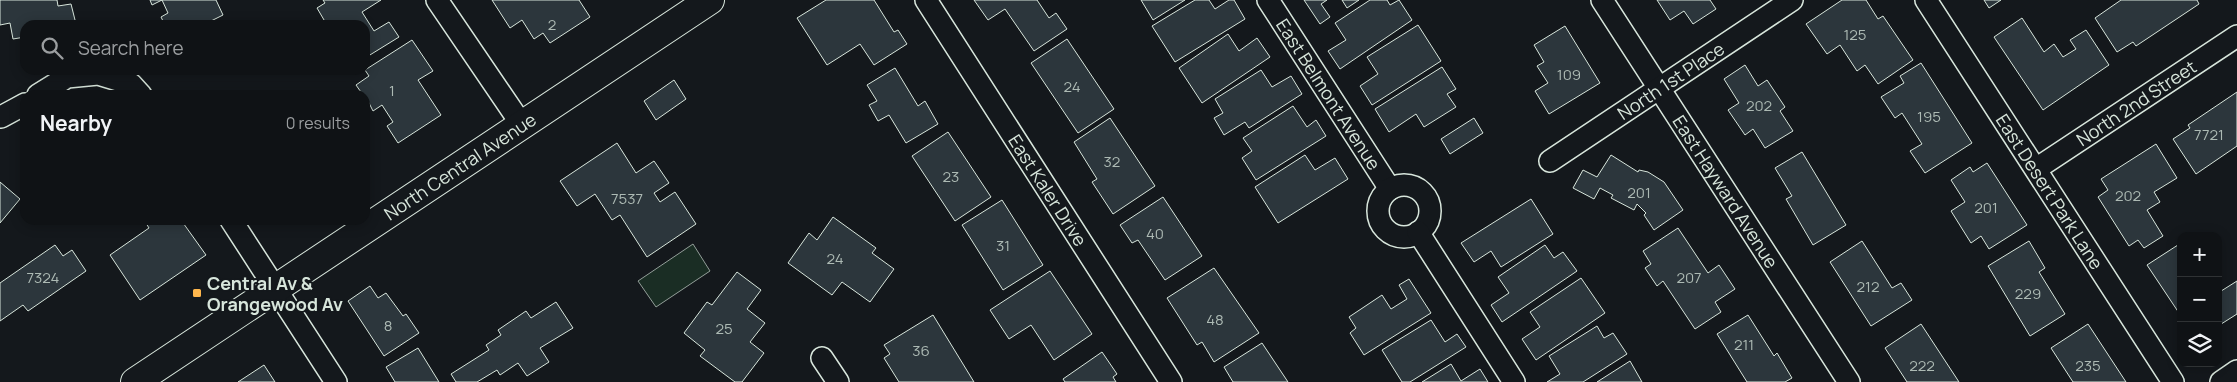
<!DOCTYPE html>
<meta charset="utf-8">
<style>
:root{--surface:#0f1215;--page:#181b1e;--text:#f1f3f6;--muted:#9b9ea0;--line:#2f3234}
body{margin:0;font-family:Manrope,sans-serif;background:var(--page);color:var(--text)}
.controls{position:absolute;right:15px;bottom:15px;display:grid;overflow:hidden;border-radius:10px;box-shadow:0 2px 12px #0003}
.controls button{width:45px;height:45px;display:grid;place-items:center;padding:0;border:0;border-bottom:1px solid var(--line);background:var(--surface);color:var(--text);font:25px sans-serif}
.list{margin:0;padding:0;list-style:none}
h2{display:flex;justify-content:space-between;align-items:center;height:65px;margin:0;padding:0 20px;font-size:21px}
h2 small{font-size:16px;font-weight:400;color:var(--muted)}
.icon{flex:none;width:28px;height:28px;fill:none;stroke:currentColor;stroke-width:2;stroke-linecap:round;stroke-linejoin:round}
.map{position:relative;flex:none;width:2237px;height:382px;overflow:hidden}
.search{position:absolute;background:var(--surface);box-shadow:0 2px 12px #0003;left:20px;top:20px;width:350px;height:55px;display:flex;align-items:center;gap:12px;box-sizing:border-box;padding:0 18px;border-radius:15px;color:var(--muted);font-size:19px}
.panel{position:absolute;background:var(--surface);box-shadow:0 2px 12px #0003;left:20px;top:90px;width:350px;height:135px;border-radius:15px}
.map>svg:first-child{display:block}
</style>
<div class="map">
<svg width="2237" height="382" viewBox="0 0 2237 382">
<rect width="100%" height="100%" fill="#14181c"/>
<path fill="#1a2d24" stroke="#939e99" d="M693,244L710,271L656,307L638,281Z"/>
<g fill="#2c363c" stroke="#d8e6dc">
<path d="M0,0H57L58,6L71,4L76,24L25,25V37L13,39L10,23L0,25Z"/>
<path d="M150,0H216L223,15L209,22L210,25H165L161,17L168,13L162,0L152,5Z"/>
<path d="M323,0H381L362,12L374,31L389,22L399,37L365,58V25H327L317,8L325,3Z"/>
<path d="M492,0H579L590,17L550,43L543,33L534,39L522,20L510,28Z"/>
<path d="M826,0H874L894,32L898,30L907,44L874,65L860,44L827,65L797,18Z"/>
<path d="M974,0H1037L1049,18L1056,13L1067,29L1034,51L1005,9L988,20Z"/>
<path d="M1141,0H1185L1153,20Z"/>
<path d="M1195,0H1209L1215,9L1229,0H1234L1245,19L1175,62L1152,26Z"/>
<path d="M1304,0H1327L1321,4L1330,17L1320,24Z"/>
<path d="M1342,0H1359L1347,8Z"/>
<path d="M1370,0H1387L1390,5L1399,0L1412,20L1340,69L1328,51L1346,40L1335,23Z"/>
<path d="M1657,0H1710L1716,9L1693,24L1684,11L1670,20Z"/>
<path d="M1842,0H1866L1878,19L1883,16L1913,60L1878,84L1865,65L1857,71L1840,45L1827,54L1806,24Z"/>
<path d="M1984,0H2001L1989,8Z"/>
<path d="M2121,0H2197L2199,4L2136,46L2133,42L2117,52L2095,18Z"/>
<path d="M2022,18L2044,52L2054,44L2063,57L2076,49L2070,40L2086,30L2109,65L2043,110L1994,37Z"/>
<path d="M1418,25L1441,61L1372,105L1360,86L1378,74L1367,57Z"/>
<path d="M1565,26L1600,83L1549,114L1535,91L1548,83L1537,66L1544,62L1534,45Z"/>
<path d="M1228,34L1239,51L1257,38L1270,57L1202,103L1179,68Z"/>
<path d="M1067,39L1114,109L1078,133L1031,63Z"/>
<path d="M412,40L433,71L418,80L441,115L398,143L387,126L393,122L382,105L373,111L365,95H363L356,85L369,76L365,70Z"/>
<path d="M1921,63L1972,143L1925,173L1910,151L1922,144L1902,113L1895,118L1881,97L1904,83L1900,76Z"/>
<path d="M1745,65L1758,86L1767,80L1785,107L1780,111L1793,131L1765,148L1753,129L1745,135L1728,110L1739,103L1724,79Z"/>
<path d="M1442,67L1456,89L1447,94L1456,107L1424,127L1416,114L1389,132L1375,109Z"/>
<path d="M895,68L918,106L925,101L938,124L906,143L889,115L878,121L869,105L877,101L867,85Z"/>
<path d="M1261,70L1272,87L1291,76L1302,94L1249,128L1245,122L1224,135L1214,118L1223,113L1215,99Z"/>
<path d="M674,80L686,99L656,120L644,101Z"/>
<path d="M2237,92V146L2196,174L2173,139L2190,128L2188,125Z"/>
<path d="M1293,106L1307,127L1316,120L1326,136L1256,180L1242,158L1252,151L1243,138Z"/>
<path d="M1110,118L1155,186L1113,214L1092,182L1097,179L1074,142Z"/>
<path d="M1474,118L1483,133L1450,154L1441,139Z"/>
<path d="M948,132L991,197L955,221L912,156Z"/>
<path d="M617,143L636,173L654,161L669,183L654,193L660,202L675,192L696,224L647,257L620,215L612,220L595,194L577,206L560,181Z"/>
<path d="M2156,144L2177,178L2154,192L2160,202L2147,210L2163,236L2144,248L2138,240L2129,246L2098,197L2108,190L2101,179Z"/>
<path d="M1802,152L1846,225L1813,245L1786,199L1792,196L1775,168Z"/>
<path d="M1305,155L1315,170L1335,158L1348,179L1278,223L1255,187Z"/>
<path d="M1611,155L1638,172L1639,170L1648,172L1664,182L1683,210L1654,230L1644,215L1646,213L1637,204L1634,210L1611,198L1613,195L1600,188L1594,199L1573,188L1583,170L1597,177Z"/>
<path d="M1987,163L2027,225L1989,249L1981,236L1971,243L1951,211L1965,202L1951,180L1970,167L1973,172Z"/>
<path d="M0,182L20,199L0,223Z"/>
<path d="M1163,197L1202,256L1165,280L1138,240L1132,243L1120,225Z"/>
<path d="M1531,199L1553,234L1501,267L1491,251L1474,262L1461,243Z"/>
<path d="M1002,200L1043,265L1003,290L962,225Z"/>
<path d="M833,217L876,248L872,253L894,269L870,302L842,282L832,295L788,263L809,233L817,240Z"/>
<path d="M144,220H181L206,255L140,300L110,255L149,228Z"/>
<path d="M1678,228L1708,273L1719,265L1735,289L1715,302L1721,312L1695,329L1663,281L1657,286L1645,268L1651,264L1643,251Z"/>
<path d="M1862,241L1892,288L1901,283L1912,300L1871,326L1830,262Z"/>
<path d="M2029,241L2045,268L2039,272L2065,314L2030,336L1988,266Z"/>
<path d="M2181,243V316L2147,265Z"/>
<path d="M55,245L63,256L72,250L86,271L28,311L23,305L0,321V283Z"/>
<path d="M1545,245L1554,258L1563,252L1577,271L1502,322L1491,305L1509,293L1498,277Z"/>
<path d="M1214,268L1259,333L1214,362L1202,342L1197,345L1167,298Z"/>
<path d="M1050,271L1092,334L1054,360L1031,325L1009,339L990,310Z"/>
<path d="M737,272L761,290L747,309L765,323L750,342L764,353L742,382H735L700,356L705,350L684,333L707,302L712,305Z"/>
<path d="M1581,278L1605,313L1536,360L1522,339L1540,327L1530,312Z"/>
<path d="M1409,279L1431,313L1364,355L1350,333L1356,328L1349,317L1382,295L1391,309L1407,299L1399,285Z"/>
<path d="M2237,281V314L2218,326V293Z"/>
<path d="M370,286L378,298L386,293L403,316L406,314L419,333L384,356L348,301Z"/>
<path d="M556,302L573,328L540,348L549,362L527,376L518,363L500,375L497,370L477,382H456L451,374L489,350L486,345L501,335L498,330L526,311L531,318Z"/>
<path d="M933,315L974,382H899L884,358L890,354L884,345Z"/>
<path d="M1748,315L1774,356L1777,353L1792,378L1785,382H1747L1717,334Z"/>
<path d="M1431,320L1445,342L1457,334L1466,347L1410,382H1402L1382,350Z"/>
<path d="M1921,324L1959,382H1907L1885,348Z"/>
<path d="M2088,324L2126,382H2073L2051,348Z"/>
<path d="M1597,326L1604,338L1613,333L1627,354L1583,382H1547L1560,374L1549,356Z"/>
<path d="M1262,343L1288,382H1233L1224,367Z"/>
<path d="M418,348L439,382H395L386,367Z"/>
<path d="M1102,352L1117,374L1113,377L1116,382H1065L1063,379Z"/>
<path d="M1630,361L1642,382H1597Z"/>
<path d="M1451,364L1461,381L1480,369L1488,382H1422Z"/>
<path d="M264,365L275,382H238Z"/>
</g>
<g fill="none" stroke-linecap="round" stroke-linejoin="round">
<g stroke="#d8e6dc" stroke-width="24">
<g id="minor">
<path d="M437,0L522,125"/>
<path id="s1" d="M926,0L1171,382"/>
<path id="s2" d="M1268,0L1390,189"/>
<path id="s3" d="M1602,0L1849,382"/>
<path id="s4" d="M1926,0L2173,382"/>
<path d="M38,95L67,77L98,74L131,84L141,95"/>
<path d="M0,116L1,117L25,104"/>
<path id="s5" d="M1550,161L1792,0"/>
<path id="s6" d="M2036,169L2237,36"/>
<circle cx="1404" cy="211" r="26"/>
<path d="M231,220L336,382"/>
<path d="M1418,232L1514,382"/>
<path d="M822,358L838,382"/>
<path d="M2221,382L2237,371"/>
</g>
</g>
<g stroke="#d8e6dc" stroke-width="30">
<g id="major">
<path id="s7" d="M135,382L710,0"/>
</g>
</g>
<use href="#minor" stroke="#14181c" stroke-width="21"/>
<use href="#major" stroke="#14181c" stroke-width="28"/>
</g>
<rect fill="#ffb74d" stroke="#14181c" stroke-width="2" x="192" y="288" width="10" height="10" rx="2.5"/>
<g text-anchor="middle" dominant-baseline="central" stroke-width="4" stroke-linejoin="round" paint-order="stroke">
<g font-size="15" fill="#adbab4">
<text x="552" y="24">2</text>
<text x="1855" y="34">125</text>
<text x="1569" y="74">109</text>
<text x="1072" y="86">24</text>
<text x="392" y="90">1</text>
<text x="1759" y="105">202</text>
<text x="1929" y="116">195</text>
<text x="2209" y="134">7721</text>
<text x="1112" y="161">32</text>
<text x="951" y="176">23</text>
<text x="1639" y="192">201</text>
<text x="2128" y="195">202</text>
<text x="627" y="198">7537</text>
<text x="1986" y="207">201</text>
<text x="1155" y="233">40</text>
<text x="1003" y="245">31</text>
<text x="835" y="258">24</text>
<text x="43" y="277">7324</text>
<text x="1689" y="277">207</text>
<text x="1868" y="286">212</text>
<text x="2028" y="293">229</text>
<text x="1215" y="319">48</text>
<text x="388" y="325">8</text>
<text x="724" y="328">25</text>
<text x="1744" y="344">211</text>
<text x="921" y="350">36</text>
<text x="1922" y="365">222</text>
<text x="2088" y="365">235</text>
</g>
<g font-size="18" fill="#d8e6dc" stroke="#14181c">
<text stroke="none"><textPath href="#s5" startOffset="145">North 1st Place</textPath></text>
<text stroke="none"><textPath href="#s2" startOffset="112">East Belmont Avenue</textPath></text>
<text stroke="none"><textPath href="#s6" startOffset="120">North 2nd Street</textPath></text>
<text stroke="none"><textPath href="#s7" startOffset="390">North Central Avenue</textPath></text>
<text stroke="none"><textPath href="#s1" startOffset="226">East Kaler Drive</textPath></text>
<text stroke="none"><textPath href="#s3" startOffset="228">East Hayward Avenue</textPath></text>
<text stroke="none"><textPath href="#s4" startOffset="228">East Desert Park Lane</textPath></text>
</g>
<g font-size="18" font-weight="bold" fill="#d8e6dc" stroke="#14181c" text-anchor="start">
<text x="207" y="283">Central Av &amp;<tspan x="207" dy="21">Orangewood Av</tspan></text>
</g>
</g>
</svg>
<div class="controls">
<button>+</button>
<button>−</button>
<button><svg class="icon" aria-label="layers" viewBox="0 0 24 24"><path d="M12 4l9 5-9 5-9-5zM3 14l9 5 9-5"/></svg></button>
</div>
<div class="search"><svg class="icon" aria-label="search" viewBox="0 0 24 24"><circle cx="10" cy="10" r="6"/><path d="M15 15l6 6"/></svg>Search here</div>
<section class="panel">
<h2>Nearby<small>0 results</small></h2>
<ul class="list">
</ul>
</section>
</div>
